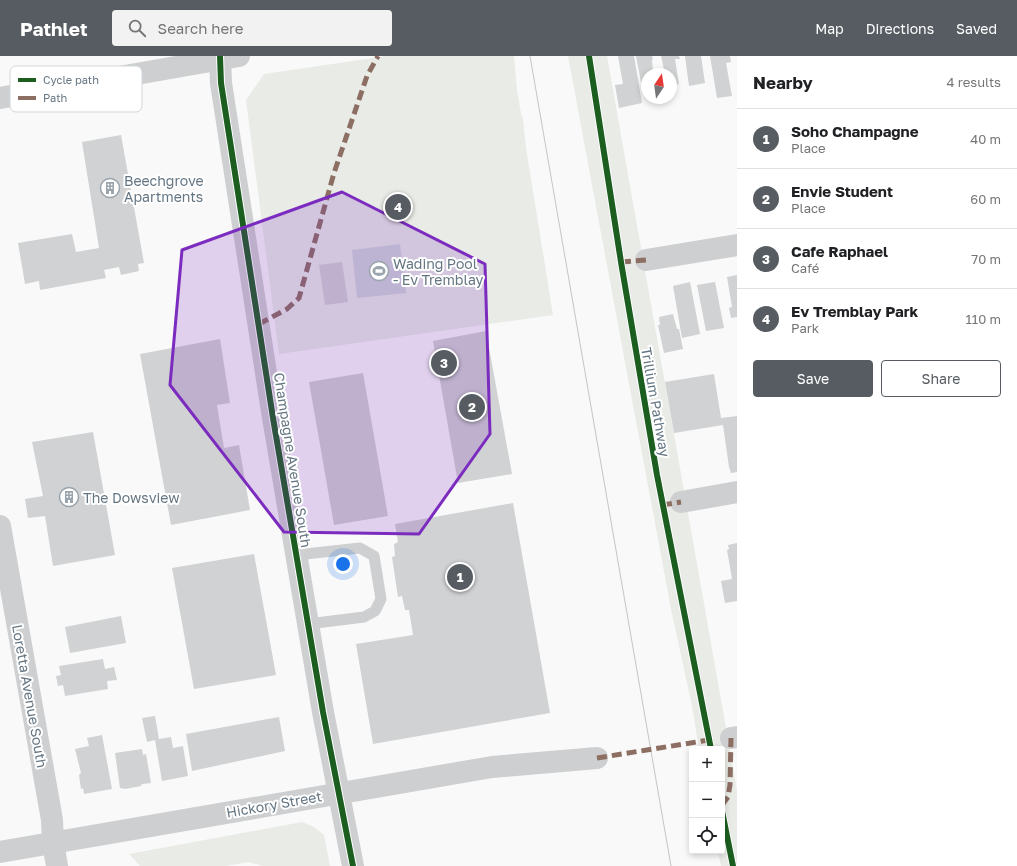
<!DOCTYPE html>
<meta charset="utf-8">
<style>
:root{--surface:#fff;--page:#f2f2f2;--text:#202124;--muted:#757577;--line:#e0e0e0;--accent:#565c61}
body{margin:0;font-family:"Golos Text",sans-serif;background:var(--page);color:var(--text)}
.controls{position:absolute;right:12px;bottom:12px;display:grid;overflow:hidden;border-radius:4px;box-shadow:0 2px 6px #0003}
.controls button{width:36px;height:36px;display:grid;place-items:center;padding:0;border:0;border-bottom:1px solid var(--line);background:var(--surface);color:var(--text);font:20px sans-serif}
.compass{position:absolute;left:641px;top:12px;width:36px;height:36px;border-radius:50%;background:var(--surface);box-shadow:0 2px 6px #0003;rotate:13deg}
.you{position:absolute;left:343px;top:508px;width:14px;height:14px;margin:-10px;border:3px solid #fff;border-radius:50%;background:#1a73e8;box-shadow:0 0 0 6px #1a73e833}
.badge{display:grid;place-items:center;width:26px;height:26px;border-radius:50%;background:var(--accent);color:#fff;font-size:13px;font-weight:700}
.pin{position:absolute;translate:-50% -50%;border:2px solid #fff;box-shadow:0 1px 4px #0006}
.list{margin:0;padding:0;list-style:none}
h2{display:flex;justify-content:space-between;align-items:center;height:52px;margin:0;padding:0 16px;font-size:17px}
h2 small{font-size:13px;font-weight:400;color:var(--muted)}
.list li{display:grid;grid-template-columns:26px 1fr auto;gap:12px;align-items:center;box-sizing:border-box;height:60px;padding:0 16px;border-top:1px solid var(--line)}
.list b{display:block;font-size:15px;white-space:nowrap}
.list p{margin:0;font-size:13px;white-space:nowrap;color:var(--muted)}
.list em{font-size:13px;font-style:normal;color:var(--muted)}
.actions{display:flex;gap:8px;padding:12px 16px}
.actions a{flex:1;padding:9px 0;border:1px solid var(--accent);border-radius:4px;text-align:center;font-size:14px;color:var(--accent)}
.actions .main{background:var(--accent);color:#fff}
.icon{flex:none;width:22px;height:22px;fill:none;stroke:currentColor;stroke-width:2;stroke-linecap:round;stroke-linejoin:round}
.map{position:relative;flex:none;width:737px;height:810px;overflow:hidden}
header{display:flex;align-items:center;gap:24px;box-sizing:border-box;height:56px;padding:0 20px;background:var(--accent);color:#fff}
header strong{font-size:19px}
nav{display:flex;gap:22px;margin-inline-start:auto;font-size:14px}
.search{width:280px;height:36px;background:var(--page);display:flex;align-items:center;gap:10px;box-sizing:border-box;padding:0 14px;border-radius:4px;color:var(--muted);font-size:15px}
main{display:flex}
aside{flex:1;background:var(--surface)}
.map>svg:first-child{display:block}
</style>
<header>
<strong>Pathlet</strong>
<div class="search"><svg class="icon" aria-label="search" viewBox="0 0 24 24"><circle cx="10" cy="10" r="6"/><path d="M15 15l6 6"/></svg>Search here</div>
<nav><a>Map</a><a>Directions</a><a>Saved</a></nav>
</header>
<main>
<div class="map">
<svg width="737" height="810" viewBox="0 0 737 810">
<rect width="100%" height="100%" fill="#f9f9f9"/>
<g fill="#e8ebe6">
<path d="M387,0H514L517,34L521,58L523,63L526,92L553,259L279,298L246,44L264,18Z"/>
<path d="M568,0H607L737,734V810H721L718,795H722V693H699L692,650L671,553Z"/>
<path d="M302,766L314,771L324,779L330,810H263L248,806L226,810H140L129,798Z"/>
</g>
<path fill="#ced6d9" d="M400,188L406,237L357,242L352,194Z"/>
<g fill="#d0d2d3">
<path d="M618,0H634L642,47L619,52L615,29L623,28Z"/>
<path d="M636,0H652L653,3L652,4L653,16H651V18H647V25L641,26Z"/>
<path d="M661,0H679L680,3H675L679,28L671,30V18H665Z"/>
<path d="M685,0H701L705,27L689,30Z"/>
<path d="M710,0H730L731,6L726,7L732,40L717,42Z"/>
<path d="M121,79L144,207L138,208L139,215L121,219L119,211L104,214L106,222L40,234L39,225L25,228L18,187L72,178L76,196L99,192L82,86Z"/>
<path d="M342,206L348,246L325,249L319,209Z"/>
<path d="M737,219V261L731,262L729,252L732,251L727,221Z"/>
<path d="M690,226L700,278L682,282L673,230Z"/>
<path d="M715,226L724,272L706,275L697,229Z"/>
<path d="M673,258L677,273H679L683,293L664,297L658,269H660L659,261Z"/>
<path d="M486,275L512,418L458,427L433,285Z"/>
<path d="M220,283L230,347L217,349L224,392L239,389L250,454L171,469L140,298Z"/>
<path d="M363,317L388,460L334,469L309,326Z"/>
<path d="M714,318L721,362L737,360V416L731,417L729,411L723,369L674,377L665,326Z"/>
<path d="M93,376L115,499L53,510L45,460L28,462L25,443L43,440L32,386Z"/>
<path d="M513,447L550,657L373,688L356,588L413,579L409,554H405L402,540L398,541L392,501L395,500L394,488L398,486L395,468Z"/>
<path d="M737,487V545L725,547L721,525L732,523L727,494L729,493L728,489Z"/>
<path d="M254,498L276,619L194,633L172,512Z"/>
<path d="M121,560L126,587L70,597L65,571Z"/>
<path d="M103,603L105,613L114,611L117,624L107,625L108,633L65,640L63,629L58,630L56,620L61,619L59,610Z"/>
<path d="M155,660L159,683L171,681L173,692L183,690L188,720L162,725L155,684L147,686L142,662Z"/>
<path d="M279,661L285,695L192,715L186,678Z"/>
<path d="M102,679L112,733L84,738L83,732L81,733L79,719L81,717L75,693L89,690L87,682Z"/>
<path d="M142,693L143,699L146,698L151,727L142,728L141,730L125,733L120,732L115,697Z"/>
</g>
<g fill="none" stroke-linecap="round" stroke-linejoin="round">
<path stroke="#cecfd0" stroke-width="11" d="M296,499L360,492L374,500L381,543L375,555L364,561L308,568"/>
<g stroke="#cecfd0" stroke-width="22">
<path d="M220,0L221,27L273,362L323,656L353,810"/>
<path d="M0,42L239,0"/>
<path d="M646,204L737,189"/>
<path d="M681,446L737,436"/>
<path d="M0,470L52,764L53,787L57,810"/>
<path d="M731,682L737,681"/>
<path d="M0,796L492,711L597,702"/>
</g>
<path stroke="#c3c5c6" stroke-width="1" d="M530,0L671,810"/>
<g stroke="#8d6e63" stroke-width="5" stroke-dasharray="10 5" stroke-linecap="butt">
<path d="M621,206L646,204"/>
<path d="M259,268L287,253L299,242L334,117L367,20L378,0"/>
<path d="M662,449L681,446"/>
<path d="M597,702L709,684"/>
<path d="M722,749L728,741L730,729L731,682"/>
</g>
<g stroke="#fff" stroke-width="8">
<g id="cycleway">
<path d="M220,0L221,27L273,362L323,656L353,810"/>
<path d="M589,0L621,206L657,419L711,693"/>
<path d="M722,755L733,810"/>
</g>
</g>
<use href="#cycleway" stroke="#1b5e20" stroke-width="6"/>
</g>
<path fill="#7b2cbf" fill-opacity="0.2" stroke="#7b2cbf" stroke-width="3" stroke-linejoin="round" d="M342,136L485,208L490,378L419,478L284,476L170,329L182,194Z"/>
<defs>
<g id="building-ring" transform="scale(1)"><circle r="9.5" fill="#fff" stroke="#99a4ac" stroke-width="1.5"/><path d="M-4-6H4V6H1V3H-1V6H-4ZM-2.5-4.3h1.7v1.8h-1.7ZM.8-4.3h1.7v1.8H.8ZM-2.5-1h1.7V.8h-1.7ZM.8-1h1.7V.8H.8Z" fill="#99a4ac"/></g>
<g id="stadium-ring" transform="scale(1)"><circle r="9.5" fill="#fff" stroke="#99a4ac" stroke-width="1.5"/><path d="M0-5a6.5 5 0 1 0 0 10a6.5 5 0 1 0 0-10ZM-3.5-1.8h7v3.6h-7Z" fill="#99a4ac"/></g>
</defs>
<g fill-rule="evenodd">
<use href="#building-ring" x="110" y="132"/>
<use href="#stadium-ring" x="379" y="215"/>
<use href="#building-ring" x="69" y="441"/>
</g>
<g text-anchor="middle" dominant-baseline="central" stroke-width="4" stroke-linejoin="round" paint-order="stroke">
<g font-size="14" fill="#657683" stroke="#fff" text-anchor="start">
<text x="124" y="124">Beechgrove<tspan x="124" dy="16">Apartments</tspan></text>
<text x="393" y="207">Wading Pool<tspan x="393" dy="16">- Ev Tremblay</tspan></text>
<text x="83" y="441">The Dowsview</text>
</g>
<g font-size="14" fill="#657683" stroke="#fff">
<text transform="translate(656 346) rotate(80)">Trillium Pathway</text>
<text transform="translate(293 404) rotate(81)">Champagne Avenue South</text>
<text transform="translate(30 640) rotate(80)">Loretta Avenue South</text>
<text transform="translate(274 748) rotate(-10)">Hickory Street</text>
</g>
</g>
<rect x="10" y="10" width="132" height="46" rx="6" fill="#fff" stroke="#d1d6da" stroke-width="1"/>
<rect x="18" y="22" width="18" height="4" fill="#1b5e20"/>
<rect x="18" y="40" width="18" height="4" fill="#8d6e63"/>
<g font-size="11" fill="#657683">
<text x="43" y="28">Cycle path</text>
<text x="43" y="46">Path</text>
</g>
</svg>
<div class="controls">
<button>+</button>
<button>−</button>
<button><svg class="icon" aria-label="locate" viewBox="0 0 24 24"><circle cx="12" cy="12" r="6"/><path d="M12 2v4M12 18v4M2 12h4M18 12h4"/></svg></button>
</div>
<svg class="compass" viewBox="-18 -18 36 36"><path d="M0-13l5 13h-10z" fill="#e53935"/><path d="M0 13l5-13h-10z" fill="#757577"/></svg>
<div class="you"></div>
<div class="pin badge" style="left:460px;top:521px">1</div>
<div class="pin badge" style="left:472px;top:351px">2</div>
<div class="pin badge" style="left:444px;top:307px">3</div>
<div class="pin badge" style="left:398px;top:151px">4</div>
</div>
<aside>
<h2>Nearby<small>4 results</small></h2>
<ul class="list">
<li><span class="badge">1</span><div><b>Soho Champagne</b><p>Place</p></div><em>40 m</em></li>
<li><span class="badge">2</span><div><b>Envie Student</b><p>Place</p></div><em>60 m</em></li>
<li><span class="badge">3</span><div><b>Cafe Raphael</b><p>Café</p></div><em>70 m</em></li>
<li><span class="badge">4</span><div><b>Ev Tremblay Park</b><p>Park</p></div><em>110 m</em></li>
</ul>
<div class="actions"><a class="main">Save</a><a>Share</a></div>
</aside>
</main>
